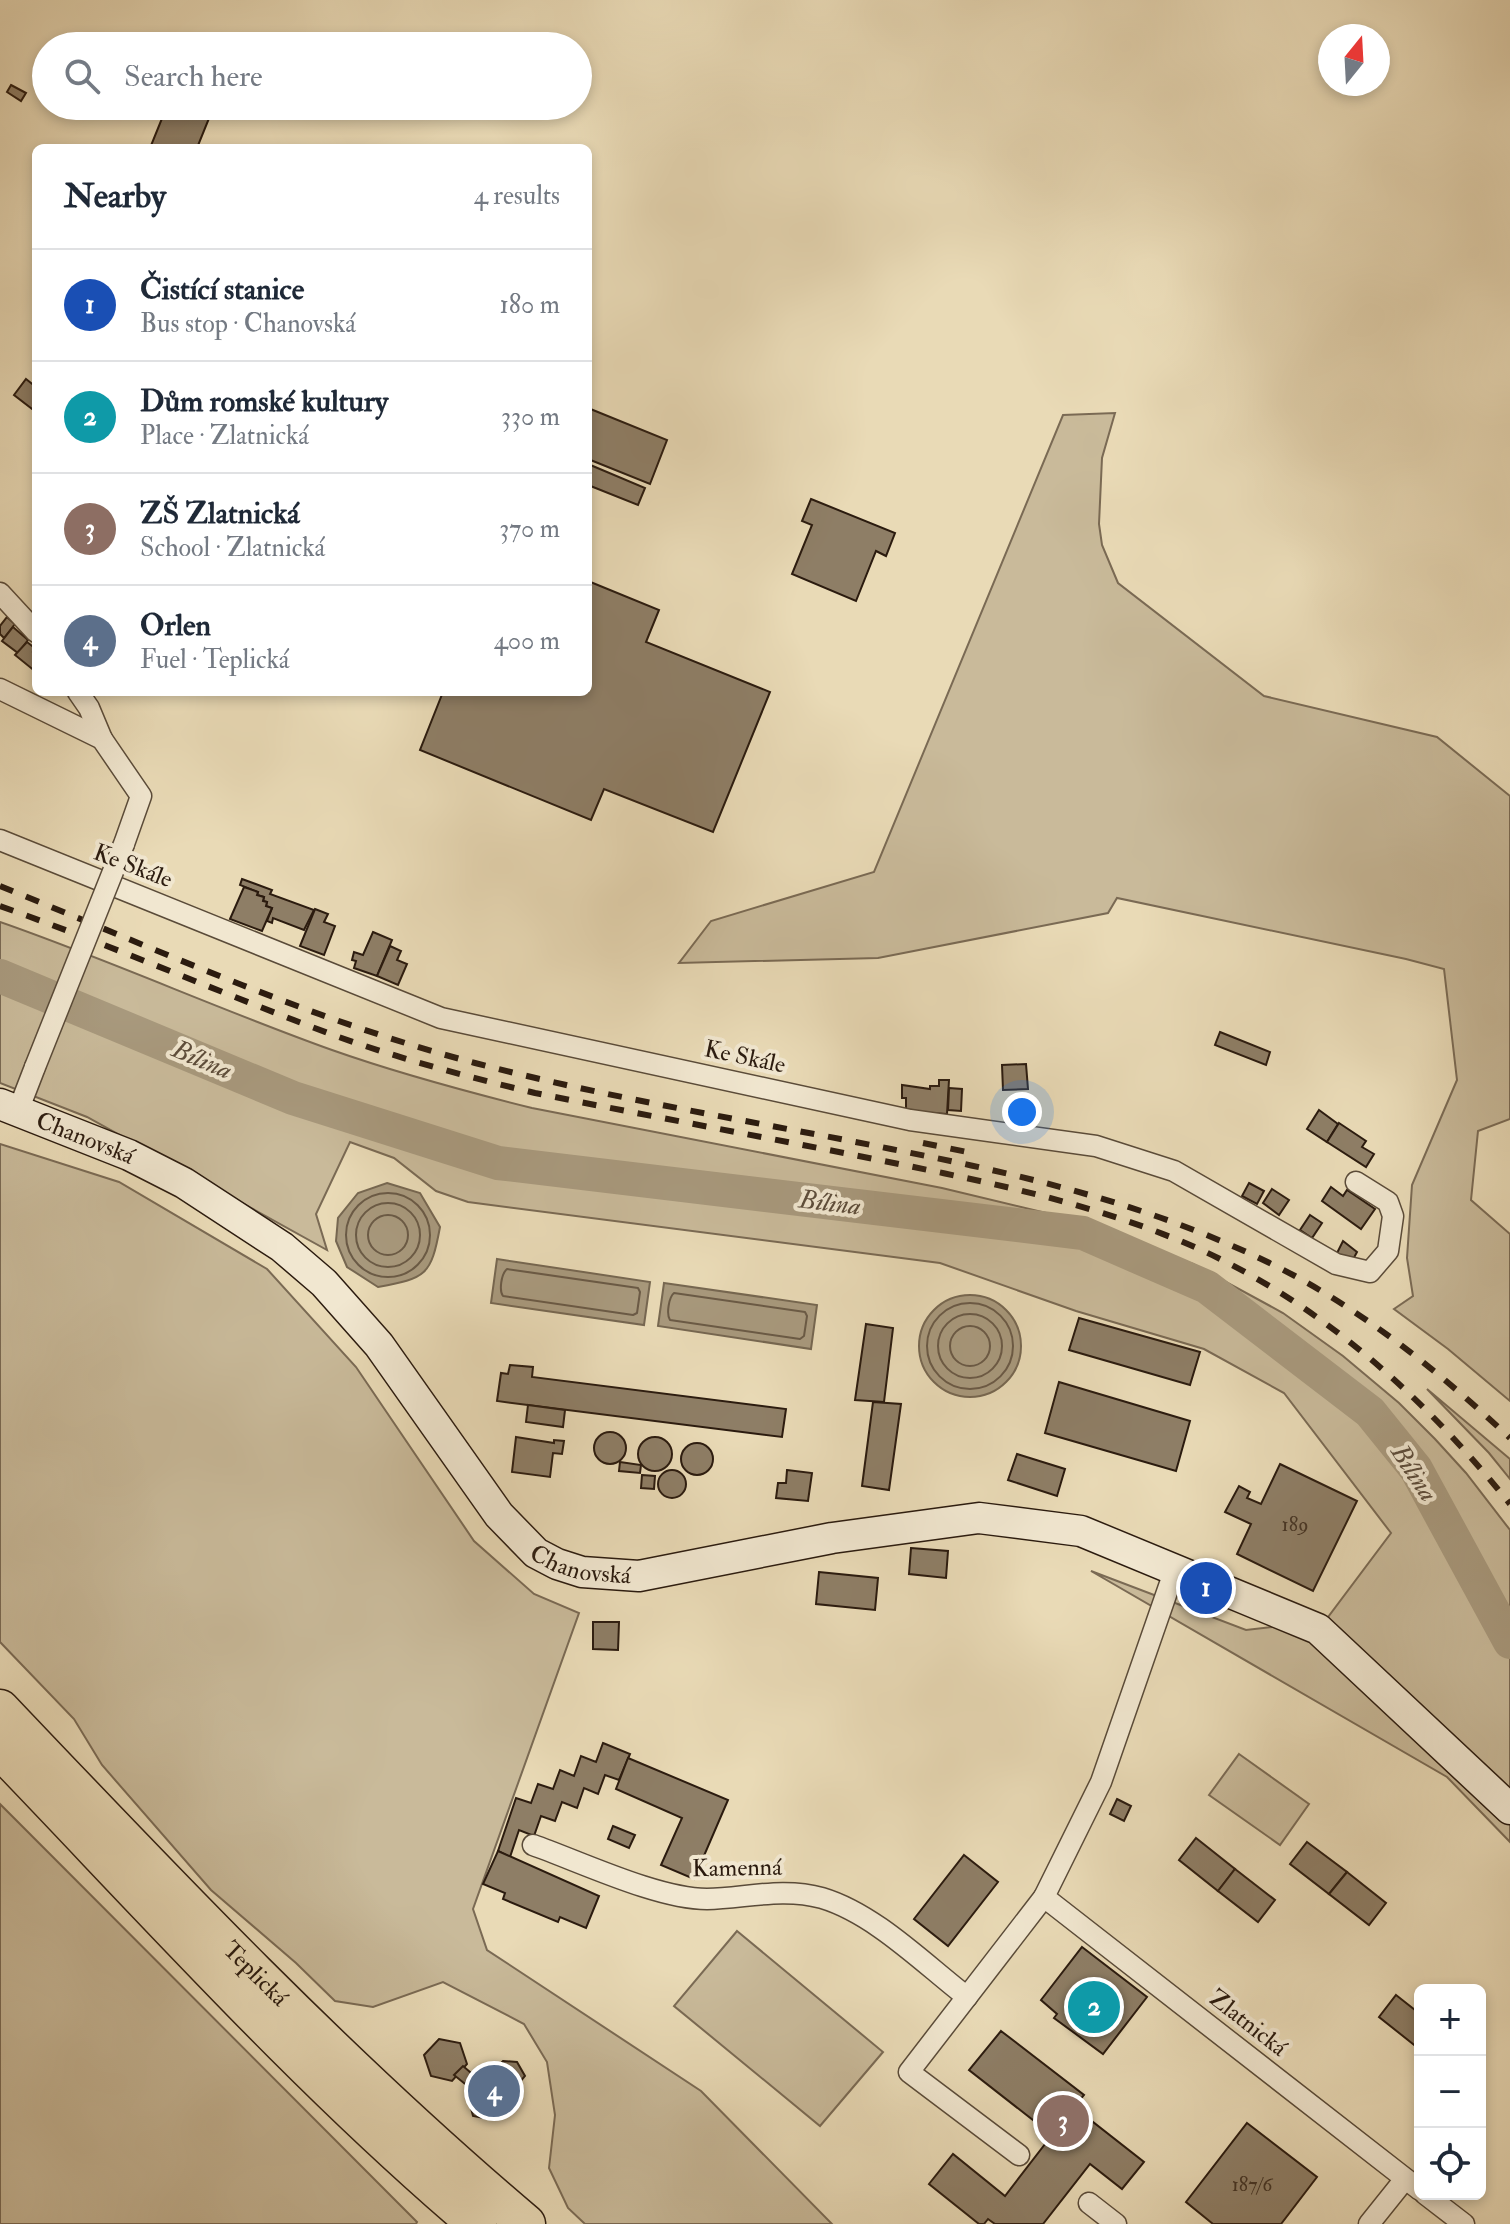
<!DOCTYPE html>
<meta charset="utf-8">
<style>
:root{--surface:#fff;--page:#f2f2f3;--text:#1f2937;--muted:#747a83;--line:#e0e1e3;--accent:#d93025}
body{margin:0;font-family:"IM FELL Double Pica",serif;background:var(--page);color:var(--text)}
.controls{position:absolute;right:24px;bottom:24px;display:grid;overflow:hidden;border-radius:12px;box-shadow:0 4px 12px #0003}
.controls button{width:72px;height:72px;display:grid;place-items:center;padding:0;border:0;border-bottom:2px solid var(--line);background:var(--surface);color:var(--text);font:40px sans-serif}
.compass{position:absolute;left:1318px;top:24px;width:72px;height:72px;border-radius:50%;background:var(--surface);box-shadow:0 4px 12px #0003;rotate:18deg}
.you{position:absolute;left:1022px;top:1112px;width:28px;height:28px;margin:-20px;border:6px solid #fff;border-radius:50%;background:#1a73e8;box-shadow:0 0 0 12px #1a73e833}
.badge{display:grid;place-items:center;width:52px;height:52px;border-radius:50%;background:var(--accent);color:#fff;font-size:26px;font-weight:700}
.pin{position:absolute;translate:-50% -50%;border:4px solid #fff;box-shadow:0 2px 8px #0006}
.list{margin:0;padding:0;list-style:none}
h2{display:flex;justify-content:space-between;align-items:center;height:104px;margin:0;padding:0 32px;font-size:34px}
h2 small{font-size:26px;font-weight:400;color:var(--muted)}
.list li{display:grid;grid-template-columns:52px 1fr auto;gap:24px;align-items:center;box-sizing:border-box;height:112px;padding:0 32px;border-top:2px solid var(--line)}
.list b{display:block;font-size:30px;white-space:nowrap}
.list p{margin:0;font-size:26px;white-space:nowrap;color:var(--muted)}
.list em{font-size:26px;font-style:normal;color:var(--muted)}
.icon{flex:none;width:44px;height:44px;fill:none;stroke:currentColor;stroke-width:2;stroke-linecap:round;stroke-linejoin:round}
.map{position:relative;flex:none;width:1510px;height:2224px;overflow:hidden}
.search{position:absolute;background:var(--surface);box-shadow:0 4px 12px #0003;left:32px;top:32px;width:560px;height:88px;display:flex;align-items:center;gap:20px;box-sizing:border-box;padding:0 28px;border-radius:44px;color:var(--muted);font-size:30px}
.panel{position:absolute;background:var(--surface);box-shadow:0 4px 12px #0003;left:32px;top:144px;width:560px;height:552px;border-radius:12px}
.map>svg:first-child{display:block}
</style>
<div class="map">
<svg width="1510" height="2224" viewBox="0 0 1510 2224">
<rect width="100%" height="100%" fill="#e9dab6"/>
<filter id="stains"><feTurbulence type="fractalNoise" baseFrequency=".0025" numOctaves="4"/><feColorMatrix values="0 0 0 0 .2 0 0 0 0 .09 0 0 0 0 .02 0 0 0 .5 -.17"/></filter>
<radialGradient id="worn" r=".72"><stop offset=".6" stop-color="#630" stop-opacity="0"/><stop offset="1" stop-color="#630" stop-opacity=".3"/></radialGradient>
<g fill="#c9ba9a" stroke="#7a6a54" stroke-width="2">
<path d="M1115,413L1102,458L1099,524L1102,545L1118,583L1264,696L1437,737L1510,796V1119L1478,1131L1471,1200L1510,1234V1401L1448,1349L1394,1309L1413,1296L1407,1258L1412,1185L1457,1080L1444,969L1406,959L1117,898L1108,913L878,958L679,963L711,921L874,872L1063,415Z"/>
<path d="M0,922C112,961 220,1010 332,1050C397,1073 464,1091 532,1108L942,1188L1067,1218L1193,1264L1283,1313L1343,1356L1399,1403L1435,1439L1466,1473L1510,1530V1842L1447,1777L1091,1571L1246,1630L1325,1621L1391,1533L1284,1393L1204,1349L1076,1311L940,1263L468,1202L436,1191L394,1158L350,1142L316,1214L327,1250L87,1117L0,1083Z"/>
<path d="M0,1144L119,1182L267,1269L356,1367L474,1541L534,1594L579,1613L473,1909L487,1950L701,2091L832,2224H585L568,2208L549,2168L555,2115L547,2062L524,2024L443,1982L373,2007L335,2001L296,1963L211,1890L102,1765L74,1719L0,1642Z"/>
<path d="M1427,1389L1510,1459V1479L1489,1453Z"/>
<path d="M1239,1754L1309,1804L1280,1845L1209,1795Z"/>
<path d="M0,1804L417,2222L416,2224H0Z"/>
<path d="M737,1931L883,2052L820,2126L674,2006Z"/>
</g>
<g fill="#a8997d" stroke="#766751" stroke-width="2">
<path d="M387,1183L420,1193L440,1227C431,1276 426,1278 378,1287L347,1267L336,1241L338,1218L358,1193Z"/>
<path d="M497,1259L650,1282L644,1325L491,1303Z"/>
<path d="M664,1283L817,1305L811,1349L658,1326Z"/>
<circle cx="970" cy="1346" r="51"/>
</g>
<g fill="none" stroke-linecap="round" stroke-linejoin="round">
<g stroke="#6a5a46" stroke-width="2">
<circle cx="388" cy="1235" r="42"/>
<circle cx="388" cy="1235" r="32"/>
<circle cx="388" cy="1235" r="20"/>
<path d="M507,1269L638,1288L640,1292L637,1313L633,1315L503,1296C499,1291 501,1274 507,1269Z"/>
<path d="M674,1293L805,1312L807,1316L804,1336L800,1339L670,1320C666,1314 669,1297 674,1293Z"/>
<circle cx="970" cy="1346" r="43"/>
<circle cx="970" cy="1346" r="32"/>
<circle cx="970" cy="1346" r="20"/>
</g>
<path stroke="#a8997d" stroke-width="34" d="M0,976L293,1098L498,1163L1083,1233L1207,1287L1370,1412L1416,1469L1510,1642"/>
</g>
<g fill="#8e7e66" stroke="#2b1b0f" stroke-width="2">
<path d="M11,85L26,93L21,101L7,92Z"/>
<path d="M167,106H214L197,148H150Z"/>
<path d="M26,379L36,387V412L14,395Z"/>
<path d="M588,408L667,440L650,484L588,459Z"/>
<path d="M588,464L645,488L638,505L588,485Z"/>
<path d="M811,499L895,533L886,556L876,551L856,601L792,574L812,525L802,521Z"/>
<path d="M588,581L659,610L646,642L770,692L713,832L604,789L591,820L420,750L443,692H588Z"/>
<path d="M7,617L15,624L4,638L0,634V626Z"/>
<path d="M13,627L28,640L18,653L2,641Z"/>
<path d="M27,642L36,649L33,652L36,655V672L15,655Z"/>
<path d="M242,879L272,890L270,894L314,910L304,930L273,918L272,923L267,921L272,908L266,906L267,902L263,901L264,897L257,895L258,892L240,885Z"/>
<path d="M244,887L258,892L257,895L264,897L263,901L267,902L266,906L272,908L262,931L230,919Z"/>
<path d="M315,909L328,914L324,922L335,926L324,955L300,946Z"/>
<path d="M373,932L392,940L377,976L354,968L356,961L352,960L354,952L363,955Z"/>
<path d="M390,946L401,951L397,960L407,964L398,985L377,976Z"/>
<path d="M1220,1032L1270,1052L1266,1065L1215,1045Z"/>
<path d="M1026,1064L1028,1089L1003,1090L1002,1065Z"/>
<path d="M939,1080H949L947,1114L931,1113V1117L906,1114V1098H902V1085L930,1089V1086H939Z"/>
<path d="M949,1088L962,1089L961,1111L948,1110Z"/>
<path d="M1319,1110L1338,1124L1327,1142L1307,1129Z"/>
<path d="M1339,1123L1366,1141L1362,1147L1374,1154L1366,1167L1327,1142Z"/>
<path d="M1249,1183L1264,1191L1257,1204L1242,1196Z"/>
<path d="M1331,1187L1343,1196L1347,1190L1375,1209L1361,1229L1322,1201Z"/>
<path d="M1272,1189L1289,1200L1279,1215L1263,1203Z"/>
<path d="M1310,1215L1322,1223L1312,1238L1300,1230Z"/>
<path d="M1343,1241L1357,1252L1349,1267L1334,1259Z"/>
<path d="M1079,1318L1200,1352L1190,1385L1069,1350Z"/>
<path d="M866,1324L893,1328L884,1402L855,1400Z"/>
<path d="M510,1365L533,1367L532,1377L786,1409L782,1437L497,1401L501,1373L508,1374Z"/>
<path d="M1059,1382L1190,1421L1176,1471L1045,1433Z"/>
<path d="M873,1402L901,1404L889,1490L862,1486Z"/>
<path d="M528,1405L565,1410L563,1427L526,1422Z"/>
<circle cx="610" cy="1448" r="16"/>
<path d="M516,1437L554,1443V1440L564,1441L562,1454L553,1453L550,1477L512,1472Z"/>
<circle cx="655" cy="1454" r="17"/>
<circle cx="697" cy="1459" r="16"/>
<path d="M1017,1454L1065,1469L1057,1496L1008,1480Z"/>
<path d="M620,1462L641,1465L640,1473L619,1471Z"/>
<path d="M1280,1464L1357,1501L1313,1591L1237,1554L1251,1524L1225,1512L1239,1486L1250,1492L1247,1498L1261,1504Z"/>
<circle cx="672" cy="1484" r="14"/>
<path d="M787,1470L812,1473L808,1501L776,1498L778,1483H786Z"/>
<path d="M642,1475L655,1476L654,1489L641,1488Z"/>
<path d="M911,1548L948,1551L946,1578L909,1574Z"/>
<path d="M819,1572L878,1578L875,1610L816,1604Z"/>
<path d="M593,1622H619L618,1650L593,1649Z"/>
<path d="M603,1743L630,1754L619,1780L605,1775L598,1794L584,1788L577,1808L562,1802L555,1821L541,1816L534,1836L519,1830L510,1857L498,1851L516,1798L531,1803L538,1784L553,1789L560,1770L574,1776L581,1756L596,1762Z"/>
<path d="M628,1758L728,1800L694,1879L661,1865L682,1818L616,1789Z"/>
<path d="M1117,1799L1131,1806L1124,1821L1110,1814Z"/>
<path d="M613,1826L635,1835L629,1848L608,1839Z"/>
<path d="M1196,1838L1235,1869L1218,1891L1179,1860Z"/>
<path d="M1307,1842L1347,1872L1329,1894L1290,1864Z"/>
<path d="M498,1851L599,1896L586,1928L560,1917L558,1922L503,1899L505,1893L483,1884Z"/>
<path d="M964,1855L998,1882L948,1946L914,1919Z"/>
<path d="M1235,1869L1275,1900L1258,1922L1218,1891Z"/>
<path d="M1347,1872L1386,1903L1369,1925L1329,1894Z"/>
<path d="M1082,1947L1147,1997L1103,2054L1054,2018L1057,2014L1041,2000Z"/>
<path d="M1396,1995L1420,2014L1418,2048L1379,2017Z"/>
<path d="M1001,2031L1084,2095L1074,2107L1144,2162L1122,2189L1090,2164L1043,2224H995L988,2219L984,2224H979L929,2184L953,2154L1005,2196L1052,2135L969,2070Z"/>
<path d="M439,2039L460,2043L467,2064L452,2081L431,2076L424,2055Z"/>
<path d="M503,2061L517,2062L525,2076L489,2119L473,2116L469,2100L475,2092L454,2075L463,2066L483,2083Z"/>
<path d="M1247,2123L1317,2177L1281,2224H1213L1186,2202Z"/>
</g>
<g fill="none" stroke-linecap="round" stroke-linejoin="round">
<g stroke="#5a4b39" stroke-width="23">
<g id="street">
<path d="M0,593L36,632"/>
<path d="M0,689L102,739L141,796L124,844"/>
<path d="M78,692L89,708L102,739"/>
<path d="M0,840L441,1018L910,1120L1096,1146L1174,1171L1336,1264L1370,1272L1388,1251L1393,1216L1388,1202L1356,1182"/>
<path d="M18,1111L35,1067"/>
<path d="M1175,1569L1101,1782L1044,1897L1420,2190"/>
<path d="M533,1845C581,1862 658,1899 707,1899C746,1898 783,1887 822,1898C875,1914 923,1963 967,1997"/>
<path d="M1019,2155L909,2072L1044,1897"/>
<path d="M1425,2194L1464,2224"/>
<path d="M1089,2203L1116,2224"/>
<path d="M1369,2224L1405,2179"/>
</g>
</g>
<g stroke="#2b1b0f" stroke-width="33">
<g id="secondary">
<path id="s1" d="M0,1104L129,1155L184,1183L282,1247L324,1283L379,1345L499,1515L536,1553L557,1564L582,1572L639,1576L832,1538L979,1518L1081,1531L1318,1629L1510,1809"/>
</g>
</g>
<g stroke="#2b1b0f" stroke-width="41">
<g id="highway">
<path id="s2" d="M0,1709C169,1887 338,2065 526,2224"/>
<path d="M0,1749C154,1909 308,2081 477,2224"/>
</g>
</g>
<use href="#street" stroke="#f1e7d0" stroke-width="20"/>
<use href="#secondary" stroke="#f1e7d0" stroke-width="30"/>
<use href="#highway" stroke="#e9dab6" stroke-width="38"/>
<g stroke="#2b1b0f" stroke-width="6" stroke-dasharray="14 14" stroke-linecap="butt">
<path d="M0,886C156,949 311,1020 475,1063C612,1099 752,1121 891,1149C1030,1176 1169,1209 1295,1276C1374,1319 1445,1377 1510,1438"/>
<path d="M0,906C113,946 223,994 336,1036C401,1059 468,1077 535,1093C649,1116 764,1137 879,1160C988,1182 1098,1204 1199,1249C1323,1305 1426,1399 1510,1504"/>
<path d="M923,1143L977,1154"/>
</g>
<g stroke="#5a4b39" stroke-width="23" stroke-linecap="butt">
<path id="street-bridge" d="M35,1067L124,844"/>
</g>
<use href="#street-bridge" stroke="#f1e7d0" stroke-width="20"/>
</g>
<g text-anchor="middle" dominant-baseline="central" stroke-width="8" stroke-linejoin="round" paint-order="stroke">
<g font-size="20" fill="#443425">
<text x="1295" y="1524">189</text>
<text x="1252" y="2184">187/6</text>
</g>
<g font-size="24" fill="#2b1b0f" stroke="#f1e7d0">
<text transform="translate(133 866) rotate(21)">Ke Skále</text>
<text transform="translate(745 1057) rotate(12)">Ke Skále</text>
<text stroke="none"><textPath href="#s1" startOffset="92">Chanovská</textPath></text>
<text stroke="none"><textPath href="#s1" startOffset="764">Chanovská</textPath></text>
<text transform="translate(737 1868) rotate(-1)">Kamenná</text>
<text stroke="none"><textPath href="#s2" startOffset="368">Teplická</textPath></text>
<text transform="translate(1248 2023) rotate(38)">Zlatnická</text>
</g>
<g font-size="26" font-style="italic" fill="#5d4d3b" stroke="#f1e7d0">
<text transform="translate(202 1060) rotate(23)">Bílina</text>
<text transform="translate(830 1203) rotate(7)">Bílina</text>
<text transform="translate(1414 1473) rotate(57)">Bílina</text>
</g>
</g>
<rect width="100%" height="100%" filter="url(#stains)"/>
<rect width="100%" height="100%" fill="url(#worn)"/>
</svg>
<div class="controls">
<button>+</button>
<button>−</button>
<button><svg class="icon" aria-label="locate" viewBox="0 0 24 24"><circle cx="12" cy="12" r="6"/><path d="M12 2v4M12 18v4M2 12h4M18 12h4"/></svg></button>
</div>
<svg class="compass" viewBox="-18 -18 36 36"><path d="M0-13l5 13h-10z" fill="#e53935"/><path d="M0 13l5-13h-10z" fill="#747a83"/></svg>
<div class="you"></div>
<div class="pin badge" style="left:1206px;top:1588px;background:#1a4fb4">1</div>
<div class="pin badge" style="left:1094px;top:2007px;background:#0f9aa8">2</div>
<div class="pin badge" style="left:1063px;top:2121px;background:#8d6e63">3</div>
<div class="pin badge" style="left:494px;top:2091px;background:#5c6f8a">4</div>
<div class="search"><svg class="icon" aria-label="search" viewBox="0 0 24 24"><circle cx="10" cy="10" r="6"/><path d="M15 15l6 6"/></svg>Search here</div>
<section class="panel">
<h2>Nearby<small>4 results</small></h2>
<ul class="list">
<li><span class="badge" style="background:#1a4fb4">1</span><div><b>Čistící stanice</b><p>Bus stop · Chanovská</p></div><em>180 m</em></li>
<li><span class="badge" style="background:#0f9aa8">2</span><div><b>Dům romské kultury</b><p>Place · Zlatnická</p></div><em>330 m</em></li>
<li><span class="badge" style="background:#8d6e63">3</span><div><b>ZŠ Zlatnická</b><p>School · Zlatnická</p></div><em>370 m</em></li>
<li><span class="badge" style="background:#5c6f8a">4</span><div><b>Orlen</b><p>Fuel · Teplická</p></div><em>400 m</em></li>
</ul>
</section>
</div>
